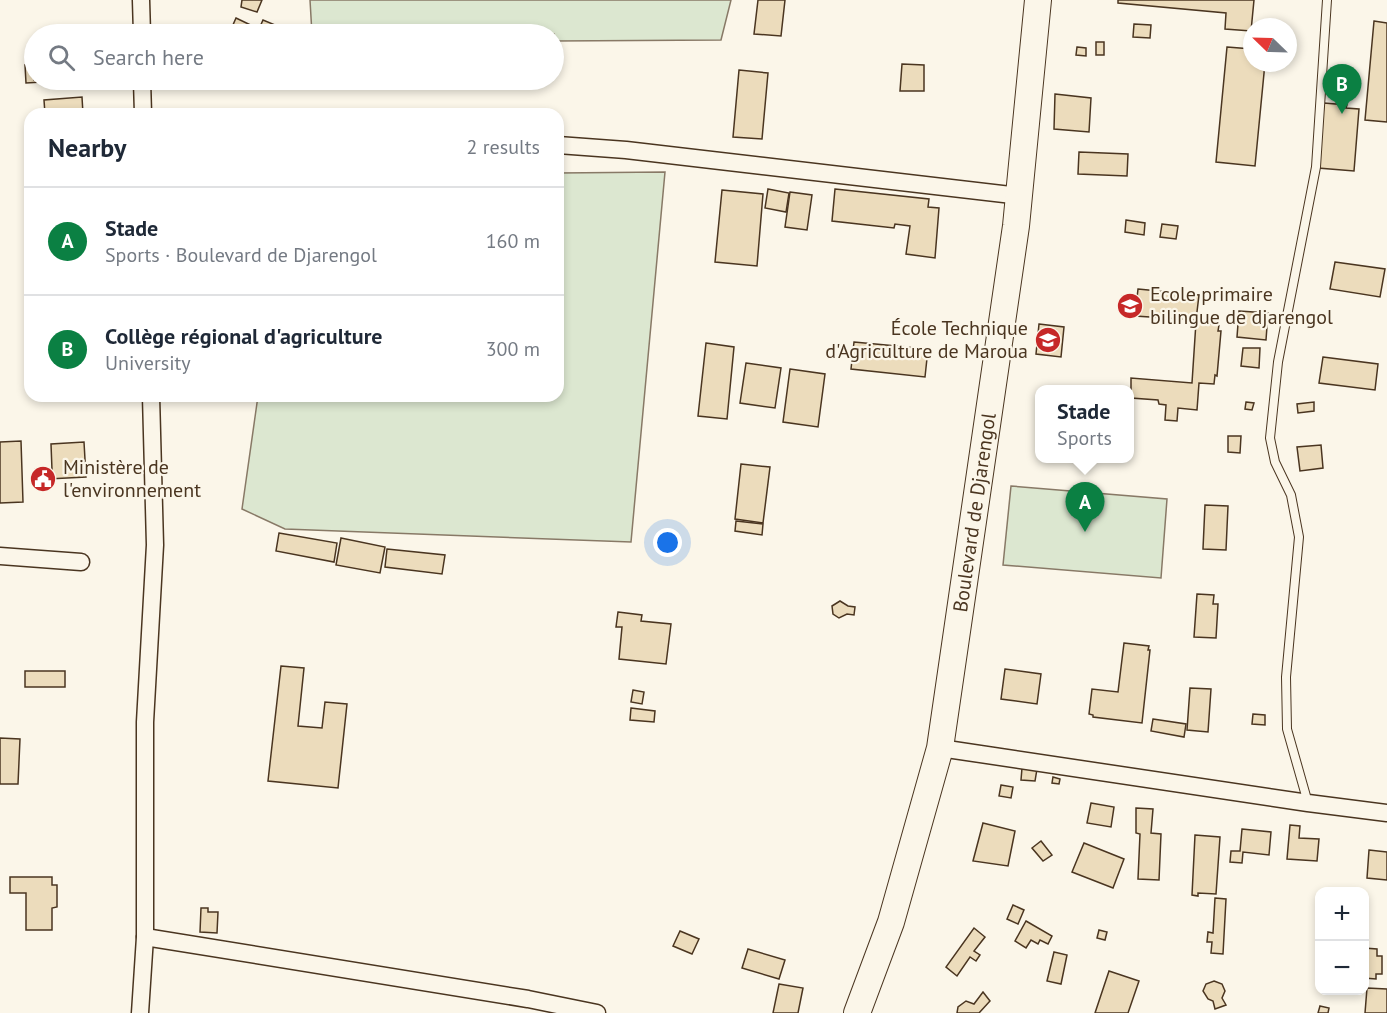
<!DOCTYPE html>
<meta charset="utf-8">
<style>
:root{--surface:#fff;--page:#f6f6f7;--text:#1f2937;--muted:#747a83;--line:#e0e1e3;--accent:#0b8043}
body{margin:0;font-family:"PT Sans",sans-serif;background:var(--page);color:var(--text)}
.controls{position:absolute;right:18px;bottom:18px;display:grid;overflow:hidden;border-radius:12px;box-shadow:0 3px 9px #0003}
.controls button{width:54px;height:54px;display:grid;place-items:center;padding:0;border:0;border-bottom:2px solid var(--line);background:var(--surface);color:var(--text);font:30px sans-serif}
.compass{position:absolute;left:1243px;top:18px;width:54px;height:54px;border-radius:50%;background:var(--surface);box-shadow:0 3px 9px #0003;rotate:293deg}
.you{position:absolute;left:668px;top:543px;width:21px;height:21px;margin:-15px;border:4px solid #fff;border-radius:50%;background:#1a73e8;box-shadow:0 0 0 9px #1a73e833}
.badge{display:grid;place-items:center;width:39px;height:39px;border-radius:50%;background:var(--accent);color:#fff;font-size:20px;font-weight:700}
.pin{position:absolute;translate:-50% -50px;filter:drop-shadow(0 2px 3px #0008)}
.pin::after{content:'';position:absolute;top:32px;width:21px;height:18px;background:inherit;clip-path:polygon(0 0,100% 0,50% 100%)}
.popup{position:absolute;left:1035px;top:385px;width:99px;height:78px;box-sizing:border-box;display:grid;place-content:center;border-radius:12px;background:var(--surface);filter:drop-shadow(0 2px 4px #0005);font-size:20px;white-space:nowrap;color:var(--muted)}
.popup b{font-size:22px;color:var(--text)}
.popup::after{content:'';position:absolute;left:50%;top:100%;margin-left:-12px;border:12px solid transparent;border-top-color:var(--surface)}
.list{margin:0;padding:0;list-style:none}
h2{display:flex;justify-content:space-between;align-items:center;height:78px;margin:0;padding:0 24px;font-size:26px}
h2 small{font-size:20px;font-weight:400;color:var(--muted)}
.list li{display:grid;grid-template-columns:39px 1fr auto;gap:18px;align-items:center;box-sizing:border-box;height:108px;padding:0 24px;border-top:2px solid var(--line)}
.list b{display:block;font-size:22px;white-space:nowrap}
.list p{margin:0;font-size:20px;white-space:nowrap;color:var(--muted)}
.list em{font-size:20px;font-style:normal;color:var(--muted)}
.icon{flex:none;width:33px;height:33px;fill:none;stroke:currentColor;stroke-width:2;stroke-linecap:round;stroke-linejoin:round}
.map{position:relative;flex:none;width:1387px;height:1013px;overflow:hidden}
.search{position:absolute;background:var(--surface);box-shadow:0 3px 9px #0003;left:24px;top:24px;width:540px;height:66px;display:flex;align-items:center;gap:15px;box-sizing:border-box;padding:0 21px;border-radius:33px;color:var(--muted);font-size:22px}
.panel{position:absolute;background:var(--surface);box-shadow:0 3px 9px #0003;left:24px;top:108px;width:540px;height:294px;border-radius:18px}
.map>svg:first-child{display:block}
</style>
<div class="map">
<svg width="1387" height="1013" viewBox="0 0 1387 1013">
<rect width="100%" height="100%" fill="#fbf6e9"/>
<g fill="#dce7d0" stroke="#887966" stroke-width="1.5">
<path d="M310,0H731L721,40L554,41V34H312Z"/>
<path d="M665,172L631,542L285,529L242,509L258,396H558V173Z"/>
<path d="M1011,486L1167,499L1161,578L1003,565Z"/>
</g>
<g fill="#ecdcbc" stroke="#4a3520" stroke-width="1.5">
<path d="M242,0H262L257,12L241,7Z"/>
<path d="M758,0H785L781,36L754,34Z"/>
<path d="M1118,0H1254L1251,31L1225,29L1226,13L1118,3Z"/>
<path d="M236,18L259,29L263,20L280,27L276,34H229Z"/>
<path d="M1374,21L1387,23V122L1365,120Z"/>
<path d="M1134,24L1151,25L1150,38L1133,37Z"/>
<rect x="1096" y="42" width="8" height="13"/>
<path d="M1077,47L1086,48V56L1076,55Z"/>
<path d="M1227,47L1252,49V63H1265L1255,166L1216,162Z"/>
<path d="M34,64V80L60,81L26,83L25,65Z"/>
<path d="M902,64L924,65V91H900Z"/>
<path d="M739,70L768,73L762,139L733,137Z"/>
<path d="M1055,94L1091,98L1089,132L1054,129Z"/>
<path d="M82,97L83,114H45L44,100Z"/>
<path d="M1324,103L1347,105L1346,108L1359,109L1354,171L1318,168Z"/>
<path d="M1079,152L1128,154L1127,176L1078,174Z"/>
<path d="M768,189L789,193L786,212L765,208Z"/>
<path d="M835,189L929,199L928,207L939,208L935,258L906,254L910,226L895,224L894,228L832,221Z"/>
<path d="M722,190L763,194L757,266L715,262Z"/>
<path d="M790,192L812,195L807,230L785,227Z"/>
<path d="M1126,220L1145,223L1144,235L1125,232Z"/>
<path d="M1162,224L1178,226L1176,239L1160,237Z"/>
<path d="M1335,262L1385,269L1380,297L1330,289Z"/>
<path d="M1138,289L1199,295L1196,320L1135,316Z"/>
<path d="M1239,311L1268,313L1266,340L1237,337Z"/>
<path d="M1196,322L1219,325L1218,331H1221L1217,376L1215,375L1214,384L1199,383L1197,410L1178,408L1177,421L1165,420L1166,405L1159,404L1158,400L1131,398V378L1192,383Z"/>
<path d="M1039,324L1064,327L1061,357L1036,354Z"/>
<path d="M854,342L928,349L925,377L851,369Z"/>
<path d="M706,343L734,347L727,419L698,416Z"/>
<path d="M1243,348H1260L1259,368L1241,366Z"/>
<path d="M1323,357L1378,364L1375,390L1319,383Z"/>
<path d="M746,363L781,368L775,408L740,403Z"/>
<path d="M790,369L825,374L818,427L783,422Z"/>
<path d="M1246,402L1254,403L1252,410L1245,409Z"/>
<path d="M1314,402V411L1298,413L1297,404Z"/>
<path d="M1228,436H1241L1240,453L1228,452Z"/>
<path d="M21,441L23,502L0,503V442Z"/>
<path d="M84,442L86,477L48,479L47,471L52,470L51,444Z"/>
<path d="M1321,445L1323,468L1300,471L1297,447Z"/>
<path d="M741,464L770,467L763,523L735,519Z"/>
<path d="M1205,505L1228,506L1226,550L1203,549Z"/>
<path d="M736,521L763,524L762,535L735,531Z"/>
<path d="M279,533L337,543L334,562L276,551Z"/>
<path d="M341,538L385,547L380,573L336,565Z"/>
<path d="M387,549L445,555L442,574L385,567Z"/>
<path d="M1197,594L1214,595L1213,604H1218L1216,638L1194,637Z"/>
<path d="M840,601L848,606L855,607L854,615L847,614L839,618L833,614L832,606Z"/>
<path d="M618,612L642,615L641,621L671,624L666,664L619,659L622,627H616Z"/>
<path d="M1124,643L1149,646L1148,650H1150L1142,723L1093,717V715L1089,714L1092,689L1118,692Z"/>
<path d="M281,666L304,668L298,726L322,728L325,702L347,704L338,788L268,781Z"/>
<path d="M1005,669L1041,674L1037,704L1001,699Z"/>
<rect x="25" y="671" width="40" height="16"/>
<path d="M1190,688L1211,689L1208,732L1187,730Z"/>
<path d="M633,690L644,692L642,704L631,702Z"/>
<path d="M631,708L655,711L654,722L630,720Z"/>
<path d="M1253,714L1265,715V725L1252,724Z"/>
<path d="M1153,719L1186,724L1184,737L1151,731Z"/>
<path d="M0,738L20,739L18,784H0Z"/>
<path d="M1022,768L1037,769L1035,781L1021,780Z"/>
<path d="M1053,777L1060,779L1059,784L1052,783Z"/>
<path d="M1001,785L1013,787L1011,798L999,796Z"/>
<path d="M1091,803L1114,807L1111,827L1087,823Z"/>
<path d="M1136,808L1153,809L1151,833L1161,834L1159,880L1138,879L1140,834L1136,833Z"/>
<path d="M983,823L1015,831L1008,866L973,861Z"/>
<path d="M1290,825L1300,826L1299,838L1319,839L1317,861L1287,859Z"/>
<path d="M1242,829L1271,832L1269,855L1243,852L1242,863L1230,862L1231,851H1240Z"/>
<path d="M1195,835L1220,837L1216,894L1198,893V896L1192,895Z"/>
<path d="M1041,841L1052,855L1043,861L1032,848Z"/>
<path d="M1084,843L1124,859L1113,888L1072,872Z"/>
<path d="M1369,850L1387,852V880L1367,878Z"/>
<path d="M10,877H52V885H57V907L52,908V930H26V893H10Z"/>
<path d="M1215,898L1226,899L1223,954L1211,953L1212,942H1207L1208,932L1213,933Z"/>
<path d="M1013,905L1024,910L1018,924L1007,919Z"/>
<path d="M201,908H208V912H218L217,933L200,932Z"/>
<path d="M1026,921L1052,936L1048,944L1040,940L1038,944L1031,940L1026,948L1015,941Z"/>
<path d="M974,928L985,937L974,951L980,955L976,961L970,957L957,976L946,967Z"/>
<path d="M1099,930L1107,932L1105,940L1097,938Z"/>
<path d="M680,931L699,939L692,954L673,946Z"/>
<path d="M1364,948L1377,949V956H1382V974H1376V979L1364,978Z"/>
<path d="M748,949L785,960L779,979L742,968Z"/>
<path d="M1054,952L1067,955L1061,984L1047,981Z"/>
<path d="M1109,971L1139,981L1128,1013H1095Z"/>
<path d="M1214,981L1222,984L1225,991L1222,998L1226,1005L1215,1009L1213,1001L1208,999L1203,991L1206,984Z"/>
<path d="M779,984L803,988L798,1013H773Z"/>
<path d="M1367,988L1387,989V1013H1365Z"/>
<path d="M983,992L990,1001L979,1013H957L958,1007L966,1001L974,1004Z"/>
<path d="M1320,1006L1329,1008L1328,1013H1318Z"/>
</g>
<g fill="none" stroke-linecap="round" stroke-linejoin="round">
<g stroke="#4a3520" stroke-width="10">
<path id="service" d="M1308,803L1287,729L1286,677L1299,537L1291,495L1275,462L1270,438L1278,362L1316,167L1327,0"/>
</g>
<g stroke="#4a3520" stroke-width="19">
<g id="minor">
<path d="M141,0L142,34"/>
<path d="M142,80L143,114"/>
<path d="M558,145L626,150L1020,196"/>
<path d="M0,556L81,562"/>
<path d="M940,748L1308,803L1387,813"/>
<path d="M145,937L528,999L597,1013"/>
<path d="M140,1013L145,937V722L155,545L151,396"/>
</g>
</g>
<g stroke="#4a3520" stroke-width="28">
<g id="primary">
<path id="s1" d="M857,1013L891,922L940,748L1016,226L1038,0"/>
</g>
</g>
<use href="#service" stroke="#fbf6e9" stroke-width="8"/>
<use href="#minor" stroke="#fbf6e9" stroke-width="16"/>
<use href="#primary" stroke="#fbf6e9" stroke-width="26"/>
</g>
<defs>
<g id="school-disc" transform="scale(1.35)"><circle r="9.5" fill="#c62828" stroke="#fbf6e9"/><path d="M0-5L7-2L0 1L-7-2ZM-4 1L0 2.5L4 1V4Q0 6-4 4Z" fill="#fff"/></g>
<g id="civic-disc" transform="scale(1.35)"><circle r="9.5" fill="#c62828" stroke="#fbf6e9"/><path d="M-.6-6.5H3V-4.5H.6V-3L4-1V1h2V6H-6V1h2V-1L-.6-3ZM-1.2 2.5V6h2.4V2.5Z" fill="#fff"/></g>
</defs>
<g fill-rule="evenodd">
<use href="#school-disc" x="1130" y="306"/>
<use href="#school-disc" x="1048" y="340"/>
<use href="#civic-disc" x="43" y="479"/>
</g>
<g text-anchor="middle" dominant-baseline="central" stroke-width="4.5" stroke-linejoin="round" paint-order="stroke">
<g font-size="20" fill="#4a3520" stroke="#fbf6e9" text-anchor="start">
<text x="1150" y="294">Ecole primaire<tspan x="1150" dy="23">bilingue de djarengol</tspan></text>
<text x="1028" y="328" text-anchor="end">École Technique<tspan x="1028" dy="23">d'Agriculture de Maroua</tspan></text>
<text x="63" y="467">Ministère de<tspan x="63" dy="23">l'environnement</tspan></text>
</g>
<g font-size="20" fill="#4a3520" stroke="#fbf6e9">
<text stroke="none"><textPath href="#s1" startOffset="516">Boulevard de Djarengol</textPath></text>
</g>
</g>
</svg>
<div class="controls">
<button>+</button>
<button>−</button>
</div>
<svg class="compass" viewBox="-18 -18 36 36"><path d="M0-13l5 13h-10z" fill="#e53935"/><path d="M0 13l5-13h-10z" fill="#747a83"/></svg>
<div class="you"></div>
<div class="pin badge" style="left:1085px;top:532px">A</div>
<div class="popup"><b>Stade</b>Sports</div>
<div class="pin badge" style="left:1342px;top:114px">B</div>
<div class="search"><svg class="icon" aria-label="search" viewBox="0 0 24 24"><circle cx="10" cy="10" r="6"/><path d="M15 15l6 6"/></svg>Search here</div>
<section class="panel">
<h2>Nearby<small>2 results</small></h2>
<ul class="list">
<li><span class="badge">A</span><div><b>Stade</b><p>Sports · Boulevard de Djarengol</p></div><em>160 m</em></li>
<li><span class="badge">B</span><div><b>Collège régional d'agriculture</b><p>University</p></div><em>300 m</em></li>
</ul>
</section>
</div>
